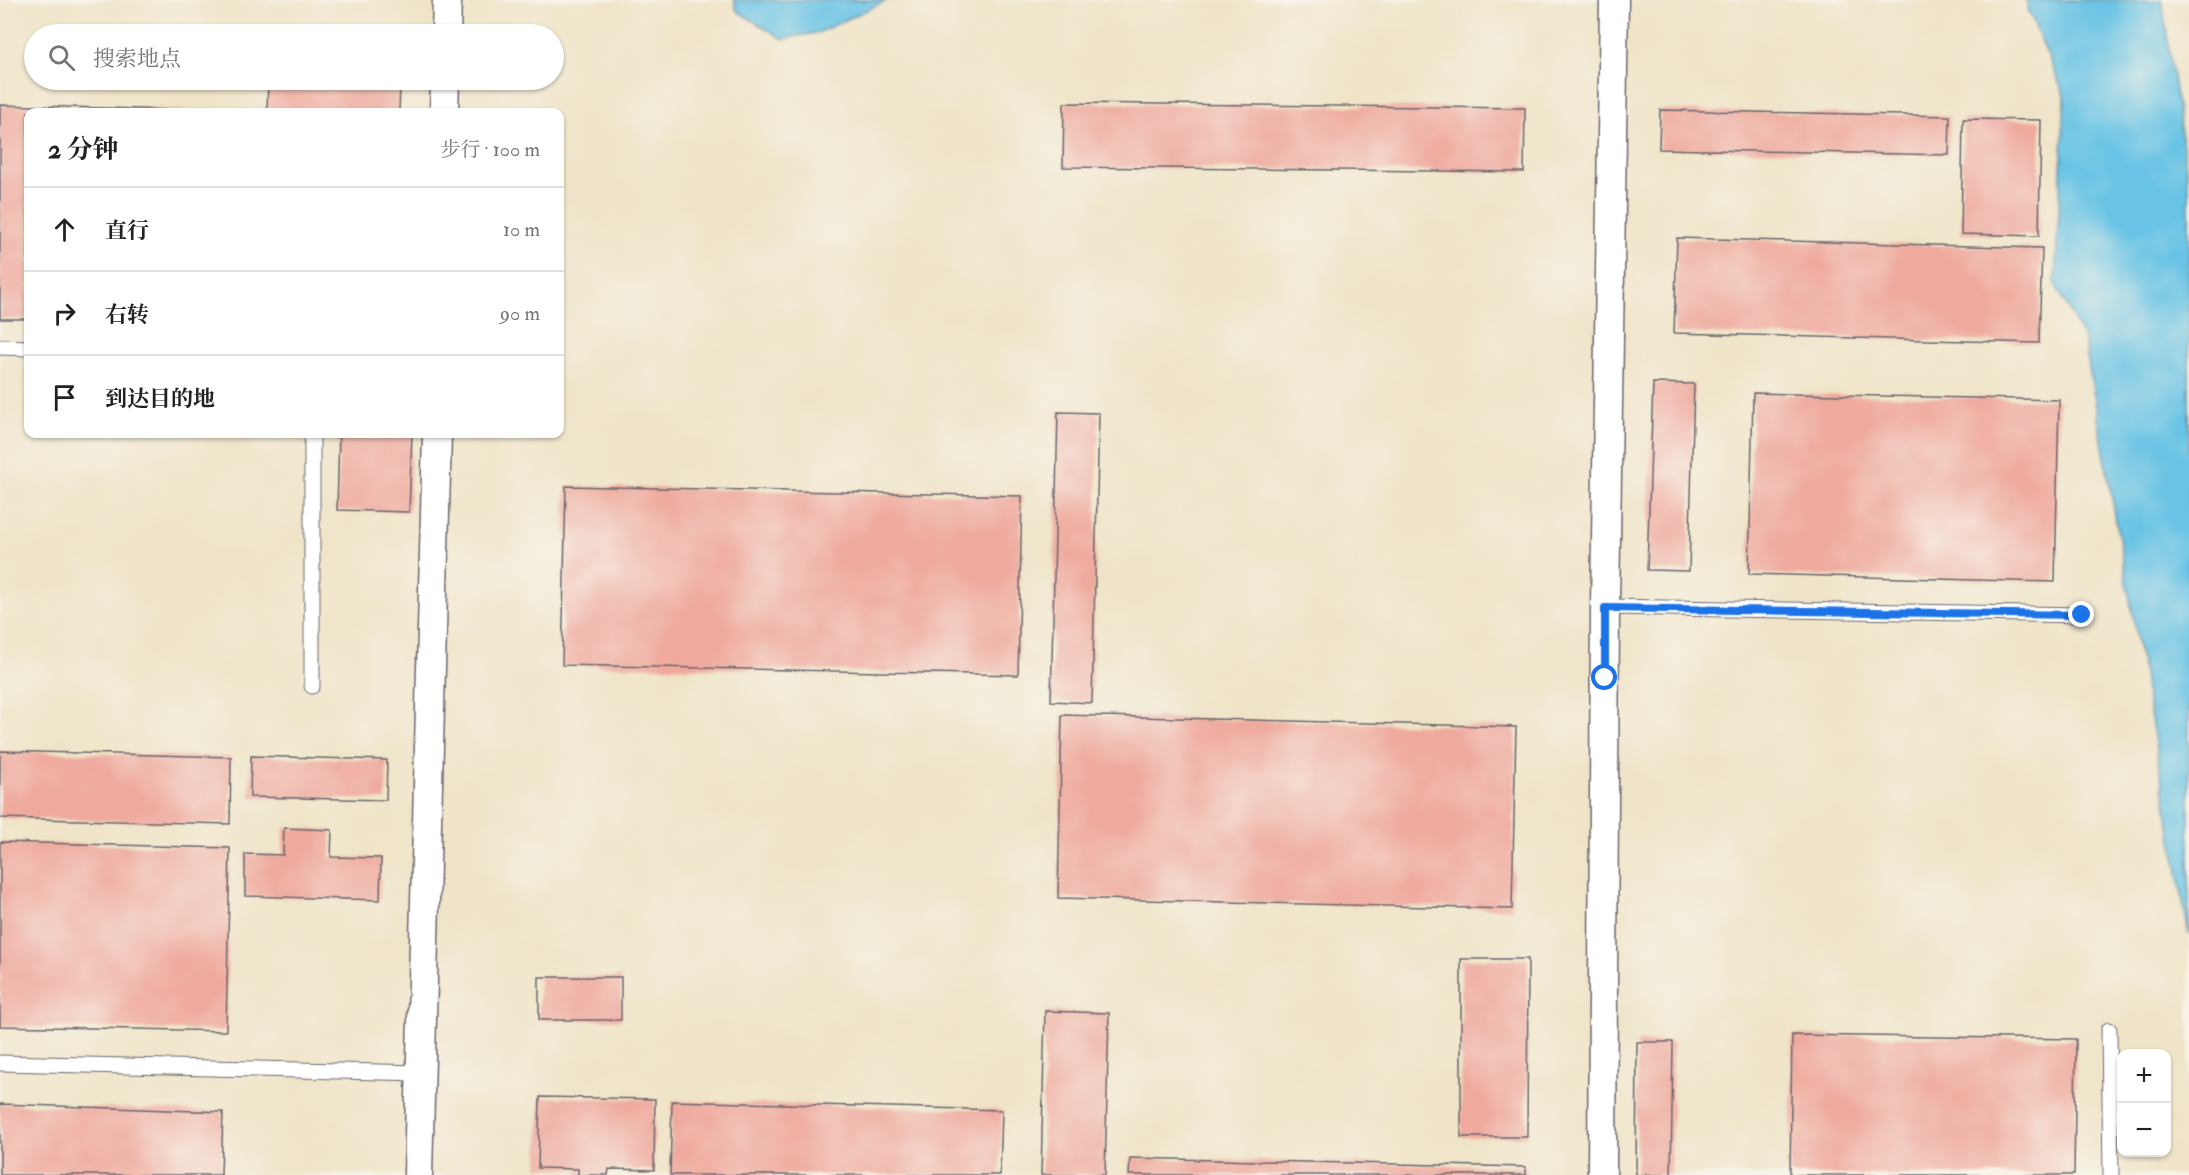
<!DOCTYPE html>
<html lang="zh">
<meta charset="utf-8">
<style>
:root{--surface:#fff;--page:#f2f2f2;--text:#202124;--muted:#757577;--line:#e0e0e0}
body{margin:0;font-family:"IM FELL Double Pica","Noto Serif SC",serif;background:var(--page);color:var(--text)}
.controls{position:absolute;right:18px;bottom:18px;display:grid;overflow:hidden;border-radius:12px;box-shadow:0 2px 4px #0004}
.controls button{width:54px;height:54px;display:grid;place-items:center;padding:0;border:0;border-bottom:2px solid var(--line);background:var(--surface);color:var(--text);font:30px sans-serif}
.stop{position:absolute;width:18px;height:18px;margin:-14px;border:4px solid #1a73e8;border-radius:50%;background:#fff}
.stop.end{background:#1a73e8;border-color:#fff;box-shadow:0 2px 6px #0008}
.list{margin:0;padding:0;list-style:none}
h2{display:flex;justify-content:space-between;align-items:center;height:78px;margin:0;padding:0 24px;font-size:26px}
h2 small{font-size:20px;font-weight:400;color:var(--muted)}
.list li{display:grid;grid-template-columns:39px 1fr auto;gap:18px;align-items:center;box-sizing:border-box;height:84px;padding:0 24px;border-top:2px solid var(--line)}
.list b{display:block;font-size:22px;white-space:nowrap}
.list em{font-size:20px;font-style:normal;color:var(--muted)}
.icon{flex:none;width:33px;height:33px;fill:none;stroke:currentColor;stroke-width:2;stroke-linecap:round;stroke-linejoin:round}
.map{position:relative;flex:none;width:2189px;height:1175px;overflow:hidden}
.search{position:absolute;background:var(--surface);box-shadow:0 2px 4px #0004;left:24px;top:24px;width:540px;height:66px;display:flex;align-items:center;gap:15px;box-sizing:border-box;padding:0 21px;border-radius:33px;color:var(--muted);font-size:22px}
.panel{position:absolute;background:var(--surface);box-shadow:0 2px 4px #0004;left:24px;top:108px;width:540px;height:330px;border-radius:12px}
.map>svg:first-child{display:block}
</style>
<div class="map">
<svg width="2189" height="1175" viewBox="0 0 2189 1175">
<rect width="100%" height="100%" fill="#f7f3e8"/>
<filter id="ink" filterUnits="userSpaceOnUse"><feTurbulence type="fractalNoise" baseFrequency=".0167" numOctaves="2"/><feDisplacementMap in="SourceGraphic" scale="12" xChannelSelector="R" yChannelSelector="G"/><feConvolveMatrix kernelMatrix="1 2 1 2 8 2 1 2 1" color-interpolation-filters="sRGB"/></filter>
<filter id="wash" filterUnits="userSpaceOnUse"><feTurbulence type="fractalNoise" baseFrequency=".008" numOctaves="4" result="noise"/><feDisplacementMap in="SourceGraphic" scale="24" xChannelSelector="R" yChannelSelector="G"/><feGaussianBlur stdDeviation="1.35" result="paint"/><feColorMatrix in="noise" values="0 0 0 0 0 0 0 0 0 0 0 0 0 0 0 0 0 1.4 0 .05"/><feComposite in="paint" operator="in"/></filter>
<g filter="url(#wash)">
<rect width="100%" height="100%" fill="#efe4c7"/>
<g fill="#67c3e5" stroke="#447290" stroke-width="1.5">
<path d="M734,0H888L820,32L783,39L737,11Z"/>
<path d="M2026,0H2162L2189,188V935L2084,339L2055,284L2065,97L2028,9Z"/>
</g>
<g id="blocks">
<g fill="#efa99d">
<path d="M268,81L400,85L399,112H267Z"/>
<path d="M1064,103L1525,108L1524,172L1063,167Z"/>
<path d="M0,105L207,111V112H28V319H0Z"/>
<path d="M1660,110L1950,116L1949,155L1659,149Z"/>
<path d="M1963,119L2041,120L2039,236L1961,234Z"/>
<path d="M1677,238L2042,248L2039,343L1674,333Z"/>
<path d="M1653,383L1694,384L1689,571L1647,570Z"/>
<path d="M1753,393L2059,400L2055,582L1749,574Z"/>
<path d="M1058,412L1099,413L1092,703L1051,701Z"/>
<path d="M339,434H412L409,512L337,510Z"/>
<path d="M566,486L1022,496L1018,675L562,665Z"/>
<path d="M1062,715L1516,727L1512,909L1058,898Z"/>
<path d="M0,751L231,757L230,824L0,818Z"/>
<path d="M251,756L387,760L386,800L250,797Z"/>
<path d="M284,828L332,830L331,857L381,858L380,900L245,896V854L283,855Z"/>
<path d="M0,842L230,848L226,1031L0,1026Z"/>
<path d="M1461,959H1528L1527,1137H1461Z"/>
<rect x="539" y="977" width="82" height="43"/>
<path d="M1045,1011L1109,1013L1105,1175H1041Z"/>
<path d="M1792,1035L2076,1039L2074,1175H1790Z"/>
<path d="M1637,1042H1673L1671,1175H1636Z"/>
<path d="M540,1097L655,1099L654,1170L609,1169L608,1175H578V1169L538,1168Z"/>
<path d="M672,1101L1002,1110L1000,1175H670Z"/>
<path d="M0,1104L223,1112L221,1175H0Z"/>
<path d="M1130,1158L1526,1167V1175H1129Z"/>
</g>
</g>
</g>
<g filter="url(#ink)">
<use href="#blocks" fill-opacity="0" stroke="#6a666c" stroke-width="1.5"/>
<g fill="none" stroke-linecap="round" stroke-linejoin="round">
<g stroke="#6a666c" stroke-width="17">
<g id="service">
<path d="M0,347L28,348"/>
<path d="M312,434V686"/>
<path d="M1605,607L2082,615"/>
<path d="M2109,1030L2111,1175"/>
<path d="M0,1063L421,1073"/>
</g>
</g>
<g stroke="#6a666c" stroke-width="31">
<g id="minor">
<path d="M446,34L447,0"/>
<path d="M444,112L445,80"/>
<path d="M418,1175L437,434"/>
<path d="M1602,1175L1605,607L1614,0"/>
</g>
</g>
<use href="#service" stroke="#fff" stroke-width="15"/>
<use href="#minor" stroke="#fff" stroke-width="28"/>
</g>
</g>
<g fill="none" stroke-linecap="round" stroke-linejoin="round" filter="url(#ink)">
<path stroke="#1a73e8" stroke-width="8" d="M1605,678V608L2082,615"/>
</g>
</svg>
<div class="controls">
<button>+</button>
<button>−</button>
</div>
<div class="stop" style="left:1605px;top:678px"></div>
<div class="stop end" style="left:2082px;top:615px"></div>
<div class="search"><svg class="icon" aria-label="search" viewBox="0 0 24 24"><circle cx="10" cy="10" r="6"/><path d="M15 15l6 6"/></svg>搜索地点</div>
<section class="panel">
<h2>2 分钟<small>步行 · 100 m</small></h2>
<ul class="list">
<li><svg class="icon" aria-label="ahead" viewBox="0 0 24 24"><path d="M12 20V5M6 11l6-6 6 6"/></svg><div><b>直行</b></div><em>10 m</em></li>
<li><svg class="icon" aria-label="right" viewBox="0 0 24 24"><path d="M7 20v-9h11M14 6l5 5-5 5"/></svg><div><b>右转</b></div><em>90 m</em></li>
<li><svg class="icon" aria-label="arrive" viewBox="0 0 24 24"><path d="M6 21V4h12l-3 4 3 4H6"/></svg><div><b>到达目的地</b></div></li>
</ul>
</section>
</div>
